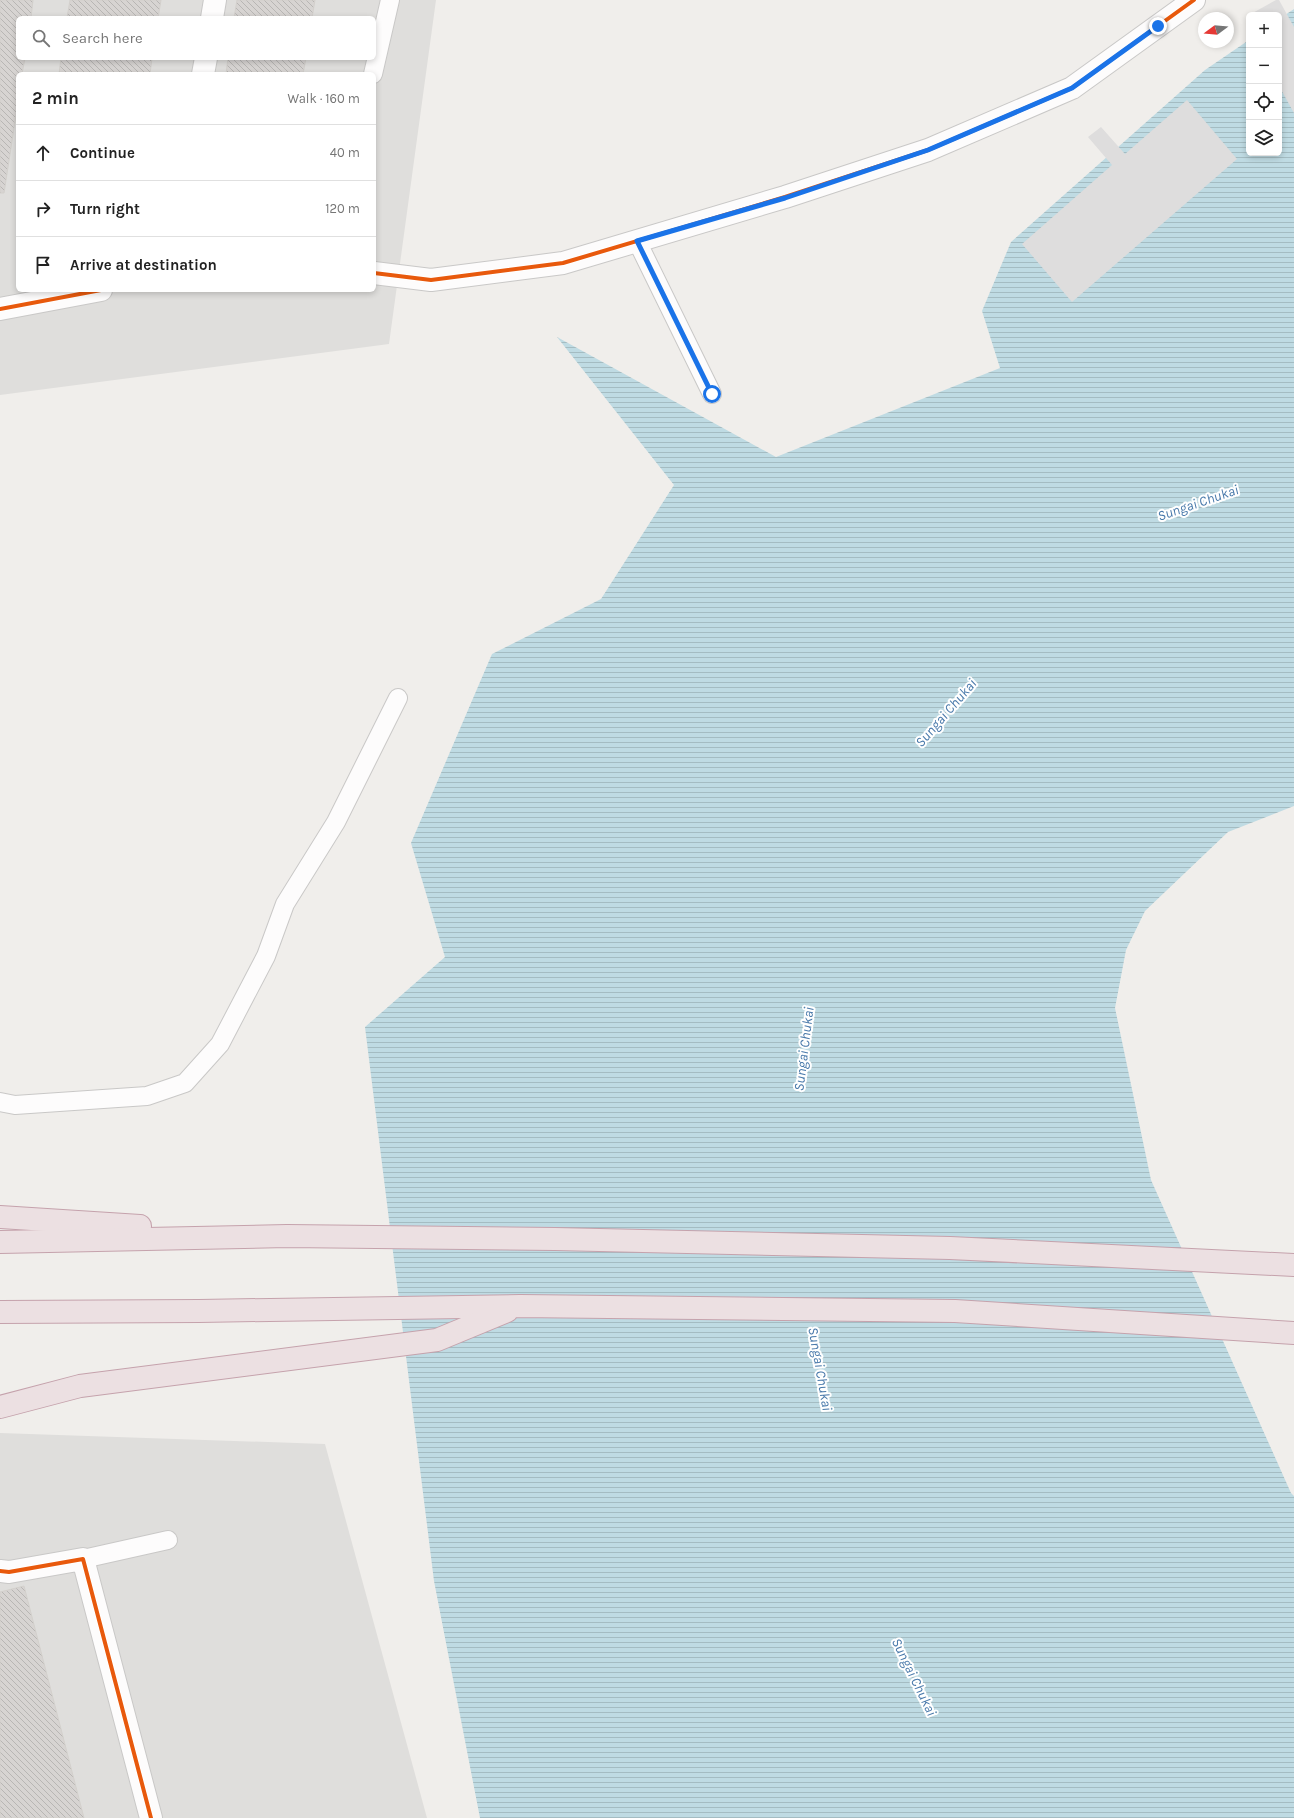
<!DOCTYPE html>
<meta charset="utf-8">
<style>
:root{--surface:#fff;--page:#f6f6f6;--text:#222;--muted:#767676;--line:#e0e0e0}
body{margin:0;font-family:Karla,sans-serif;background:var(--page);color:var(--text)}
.controls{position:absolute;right:12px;top:12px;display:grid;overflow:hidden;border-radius:6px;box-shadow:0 2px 6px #0003}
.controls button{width:36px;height:36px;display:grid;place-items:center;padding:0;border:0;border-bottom:1px solid var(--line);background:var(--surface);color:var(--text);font:20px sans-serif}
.compass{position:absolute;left:1198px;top:12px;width:36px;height:36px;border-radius:50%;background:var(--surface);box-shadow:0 2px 6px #0003;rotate:254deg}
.stop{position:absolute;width:12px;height:12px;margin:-9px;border:3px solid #1a73e8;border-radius:50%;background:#fff}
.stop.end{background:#1a73e8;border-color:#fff;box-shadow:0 1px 4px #0008}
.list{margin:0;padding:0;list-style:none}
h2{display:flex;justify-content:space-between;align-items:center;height:52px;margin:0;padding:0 16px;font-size:17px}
h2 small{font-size:13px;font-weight:400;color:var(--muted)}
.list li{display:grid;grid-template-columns:26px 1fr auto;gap:12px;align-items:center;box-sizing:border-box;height:56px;padding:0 16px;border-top:1px solid var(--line)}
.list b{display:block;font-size:15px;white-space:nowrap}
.list em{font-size:13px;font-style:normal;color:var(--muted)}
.icon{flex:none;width:22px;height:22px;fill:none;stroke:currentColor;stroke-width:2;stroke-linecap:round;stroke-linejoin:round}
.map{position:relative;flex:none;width:1294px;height:1818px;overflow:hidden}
.search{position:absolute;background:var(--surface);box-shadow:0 2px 6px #0003;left:16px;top:16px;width:360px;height:44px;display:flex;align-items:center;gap:10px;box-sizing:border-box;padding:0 14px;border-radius:6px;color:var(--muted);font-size:15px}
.panel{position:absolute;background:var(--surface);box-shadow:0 2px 6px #0003;left:16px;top:72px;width:360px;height:220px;border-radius:6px}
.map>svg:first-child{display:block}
</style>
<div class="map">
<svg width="1294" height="1818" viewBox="0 0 1294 1818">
<defs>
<pattern id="water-rules" width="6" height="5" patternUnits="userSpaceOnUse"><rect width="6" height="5" fill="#bfdbe3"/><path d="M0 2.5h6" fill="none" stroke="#a4bcc2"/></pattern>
<pattern id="building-back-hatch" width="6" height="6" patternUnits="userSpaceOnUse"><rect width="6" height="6" fill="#d7d4d2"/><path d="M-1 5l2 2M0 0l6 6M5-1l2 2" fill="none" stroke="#b8b6b4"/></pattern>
</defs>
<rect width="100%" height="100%" fill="#f0eeeb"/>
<g fill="#dfdedc" fill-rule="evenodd">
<path d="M0,0H436L389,344L0,395ZM18,18H374V58H18ZM18,74H374V290H18Z"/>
<path d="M0,1433L325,1444L427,1818H0Z"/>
</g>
<path fill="url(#water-rules)" d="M1294,9V806L1228,832L1145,911L1126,950L1115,1008L1151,1180L1291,1493L1294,1496V1818H480L434,1581L365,1027L445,957L411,843L492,654L601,599L674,485L557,337L776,457L1000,368L982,311L1011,242L1205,70L1249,40V153H1279V19Z"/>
<g fill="#dedddd">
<path d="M1276,0H1279L1294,27V113L1279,86V15H1249Z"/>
<path d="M1187,100L1237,159L1072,302L1022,244L1112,165L1088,137L1101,127L1125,154Z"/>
</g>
<g fill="url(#building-back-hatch)" stroke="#d3d0cc">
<path d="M0,0H33L31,18H18V58H25L22,74H18V102L4,193H0Z"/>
<path d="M70,0H161L158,18H67Z"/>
<path d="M237,0H315L312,18H234Z"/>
<path d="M61,58H152L150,74H59Z"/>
<path d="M228,58H306L303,74H226Z"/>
<path d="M24,1586L84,1818H0V1592Z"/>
</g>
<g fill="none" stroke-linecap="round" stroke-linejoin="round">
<g stroke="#c9c8c7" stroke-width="20">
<g id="lane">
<path d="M373,74L390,0"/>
<path d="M637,241L712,394"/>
<path d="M0,1102L15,1105L147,1096L185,1083L220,1044L266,956L285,904L336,822L398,698"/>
<path d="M83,1559L168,1540"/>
</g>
</g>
<g stroke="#c9c8c7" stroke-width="24">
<g id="street">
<path d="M212,18L215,0"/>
<path d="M203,74L206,58"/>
<path d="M374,273L431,280L563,263L785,197L928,150L1072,88L1194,0"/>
<path d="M0,309L101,290"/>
<path d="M0,1571L9,1572L83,1559L151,1818"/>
</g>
</g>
<g stroke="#c5a2ac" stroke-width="24">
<g id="highway">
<path d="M0,1217L140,1226"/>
<path d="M0,1242L287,1236L555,1239L950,1248L1294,1265"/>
<path d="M0,1312L199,1311L520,1306L955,1311L1294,1333"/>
<path d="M0,1407L80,1386L437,1340L507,1311"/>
</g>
</g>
<use href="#lane" stroke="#fdfcfc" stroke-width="18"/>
<use href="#street" stroke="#fdfcfc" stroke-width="22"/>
<use href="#highway" stroke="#ece0e2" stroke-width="22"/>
<g stroke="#fff" stroke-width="6">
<g id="cycleway">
<path d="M374,273L431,280L563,263L785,197L928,150L1072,88L1194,0"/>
<path d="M0,309L101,290"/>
<path d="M0,1571L9,1572L83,1559L151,1818"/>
</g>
</g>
<use href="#cycleway" stroke="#e8590c" stroke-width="4"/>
</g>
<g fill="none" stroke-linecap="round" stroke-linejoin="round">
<path stroke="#1a73e8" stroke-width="5" d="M712,394L637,241L785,198L928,150L1072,88L1158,26"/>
</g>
<g text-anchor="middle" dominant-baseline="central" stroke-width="4" stroke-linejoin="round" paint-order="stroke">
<g font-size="14" font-style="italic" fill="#4a7aab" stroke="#fff">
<text transform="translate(1198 503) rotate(-19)">Sungai Chukai</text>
<text transform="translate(946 713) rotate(-49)">Sungai Chukai</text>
<text transform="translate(804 1049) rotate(-83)">Sungai Chukai</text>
<text transform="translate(820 1369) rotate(80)">Sungai Chukai</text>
<text transform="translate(914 1677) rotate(64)">Sungai Chukai</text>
</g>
</g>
</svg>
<div class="controls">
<button>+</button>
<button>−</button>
<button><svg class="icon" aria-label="locate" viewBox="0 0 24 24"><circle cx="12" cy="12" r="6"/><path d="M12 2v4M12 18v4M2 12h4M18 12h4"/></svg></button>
<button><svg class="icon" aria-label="layers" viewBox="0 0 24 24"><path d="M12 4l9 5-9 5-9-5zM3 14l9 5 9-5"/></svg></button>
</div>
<svg class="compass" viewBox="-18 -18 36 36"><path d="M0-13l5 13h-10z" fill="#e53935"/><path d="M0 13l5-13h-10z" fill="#767676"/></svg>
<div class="stop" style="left:712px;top:394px"></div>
<div class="stop end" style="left:1158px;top:26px"></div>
<div class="search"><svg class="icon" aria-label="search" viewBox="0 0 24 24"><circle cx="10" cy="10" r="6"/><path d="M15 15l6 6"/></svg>Search here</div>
<section class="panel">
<h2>2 min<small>Walk · 160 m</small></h2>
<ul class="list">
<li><svg class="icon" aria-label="ahead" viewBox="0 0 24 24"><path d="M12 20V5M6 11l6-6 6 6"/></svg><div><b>Continue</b></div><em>40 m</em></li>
<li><svg class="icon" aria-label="right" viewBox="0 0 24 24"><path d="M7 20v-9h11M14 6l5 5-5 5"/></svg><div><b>Turn right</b></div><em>120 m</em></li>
<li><svg class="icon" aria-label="arrive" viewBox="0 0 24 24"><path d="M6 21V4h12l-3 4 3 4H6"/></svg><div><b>Arrive at destination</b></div></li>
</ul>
</section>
</div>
